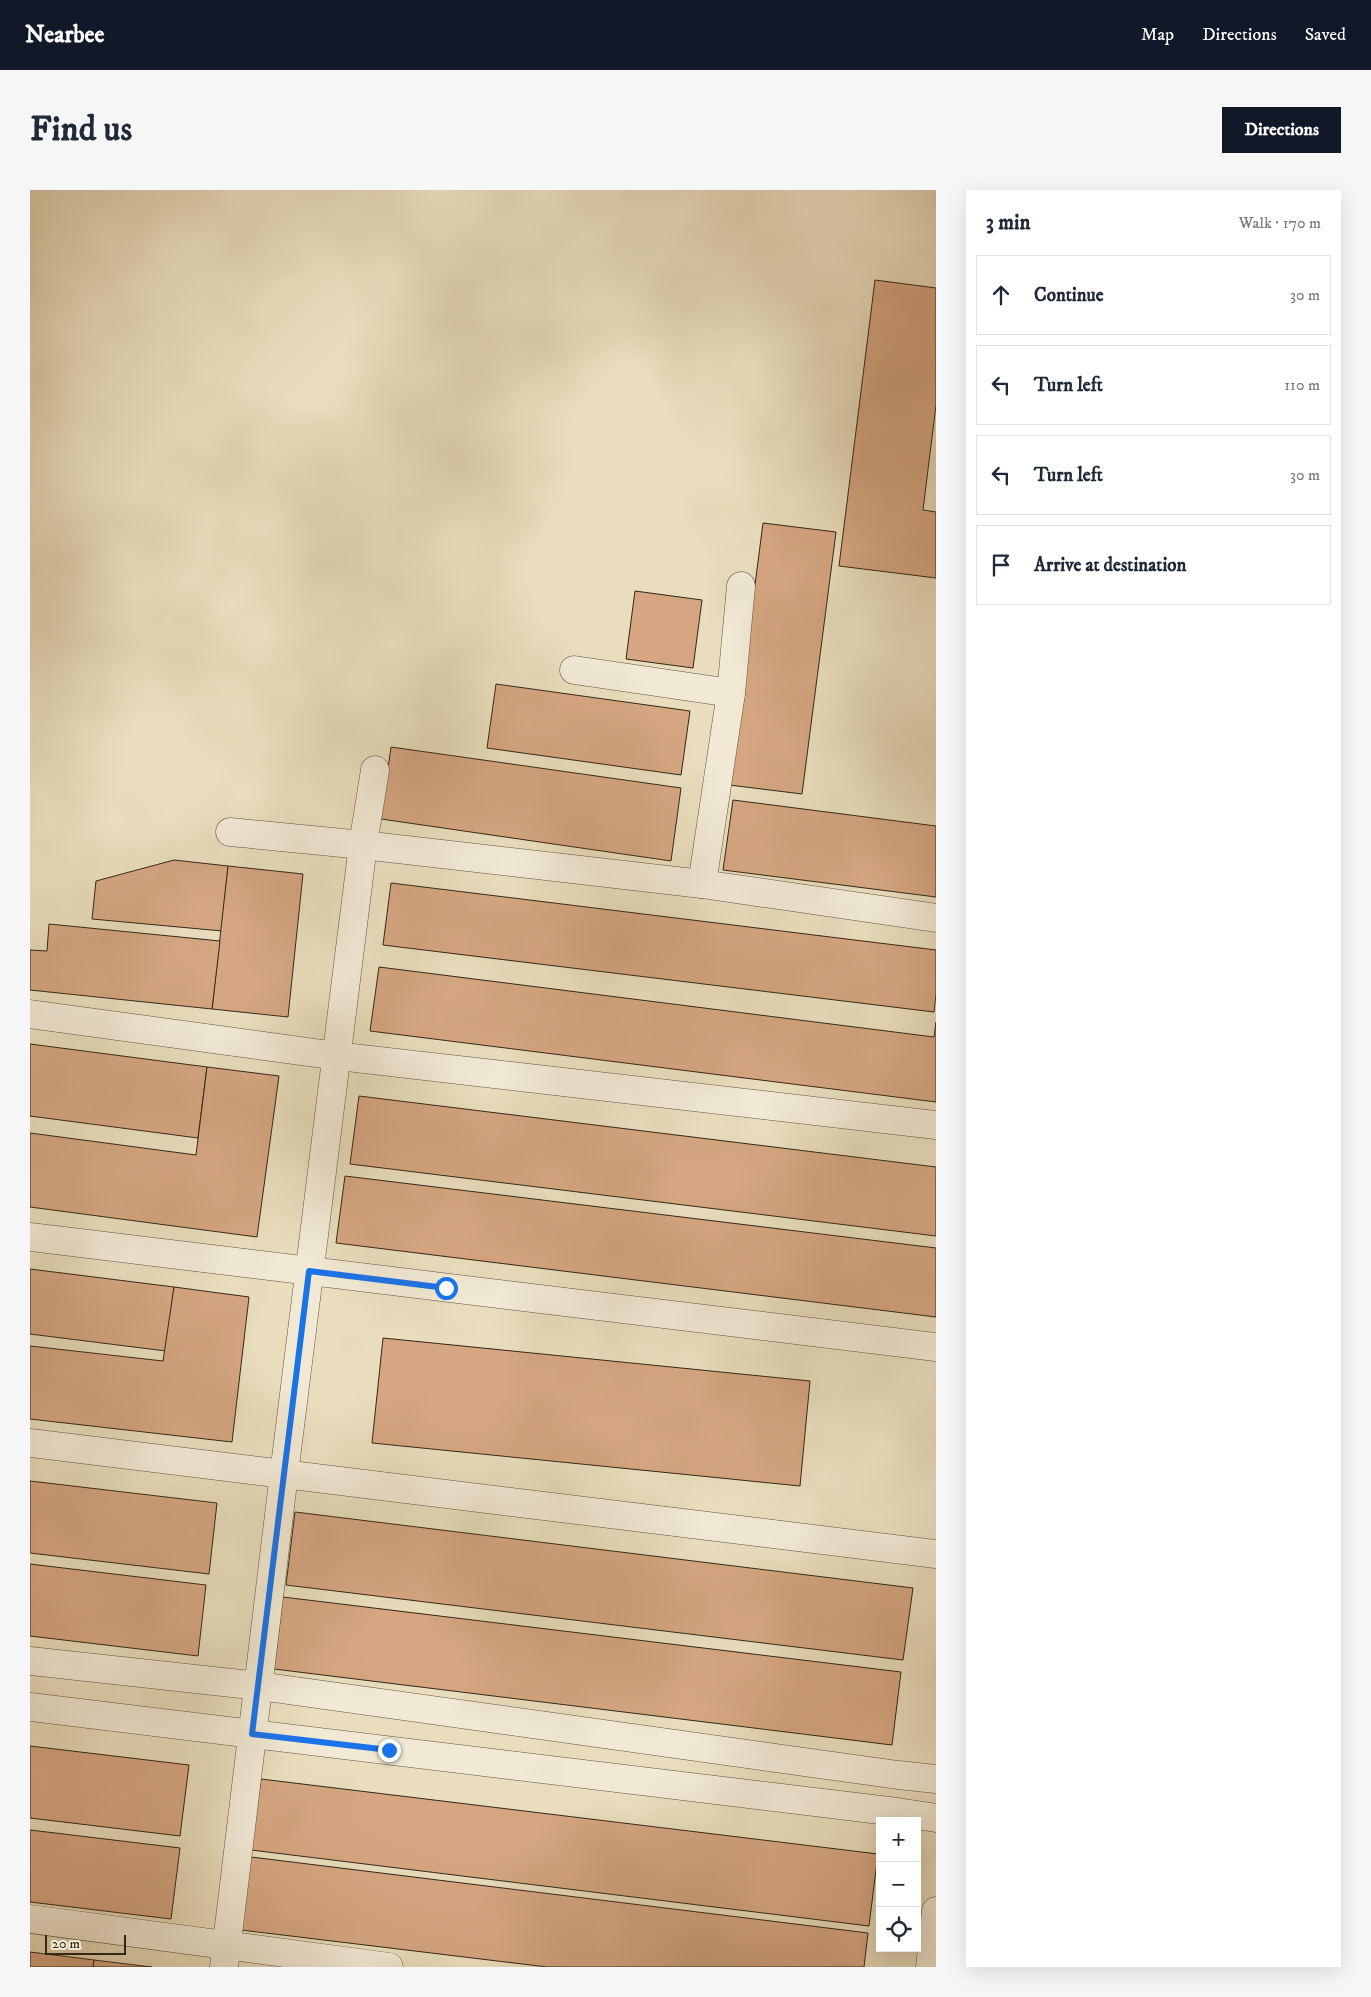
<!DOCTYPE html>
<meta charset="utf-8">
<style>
:root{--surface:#fff;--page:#f6f6f7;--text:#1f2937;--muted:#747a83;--line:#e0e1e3;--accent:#111827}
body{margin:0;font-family:"IM FELL DW Pica",serif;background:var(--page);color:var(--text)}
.controls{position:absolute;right:15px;bottom:15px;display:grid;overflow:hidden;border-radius:0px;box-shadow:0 5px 20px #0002}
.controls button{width:45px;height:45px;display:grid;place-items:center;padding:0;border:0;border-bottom:1px solid var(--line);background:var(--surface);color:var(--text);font:25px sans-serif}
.scale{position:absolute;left:15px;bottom:12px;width:81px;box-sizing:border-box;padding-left:5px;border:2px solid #332716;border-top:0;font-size:14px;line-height:18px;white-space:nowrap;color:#332716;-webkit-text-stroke:4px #f1e9d4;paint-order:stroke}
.stop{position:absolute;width:15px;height:15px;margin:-11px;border:4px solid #1a73e8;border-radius:50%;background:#fff}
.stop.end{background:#1a73e8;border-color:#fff;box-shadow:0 1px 5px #0008}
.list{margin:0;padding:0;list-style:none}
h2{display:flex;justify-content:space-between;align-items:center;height:65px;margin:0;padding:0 20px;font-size:21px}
h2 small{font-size:16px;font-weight:400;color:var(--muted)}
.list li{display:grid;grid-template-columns:32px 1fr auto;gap:15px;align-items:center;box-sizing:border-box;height:80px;margin:0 10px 10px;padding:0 10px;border:1px solid var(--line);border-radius:0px}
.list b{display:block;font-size:19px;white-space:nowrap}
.list em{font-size:16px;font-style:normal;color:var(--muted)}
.icon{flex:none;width:28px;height:28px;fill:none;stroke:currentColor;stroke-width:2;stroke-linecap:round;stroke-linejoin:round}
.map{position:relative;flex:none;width:906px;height:1777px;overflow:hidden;border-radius:0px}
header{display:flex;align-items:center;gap:30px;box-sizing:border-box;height:70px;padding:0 25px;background:var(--accent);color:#fff}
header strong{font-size:24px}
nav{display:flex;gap:28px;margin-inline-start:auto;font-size:18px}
.intro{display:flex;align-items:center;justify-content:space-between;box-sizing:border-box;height:120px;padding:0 30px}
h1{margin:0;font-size:35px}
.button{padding:12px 22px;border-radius:0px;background:var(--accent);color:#fff;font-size:18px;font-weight:700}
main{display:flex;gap:30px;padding:0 30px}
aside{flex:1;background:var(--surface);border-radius:0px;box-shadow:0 5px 20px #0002}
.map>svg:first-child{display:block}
</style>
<header>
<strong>Nearbee</strong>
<nav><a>Map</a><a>Directions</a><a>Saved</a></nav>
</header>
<div class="intro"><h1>Find us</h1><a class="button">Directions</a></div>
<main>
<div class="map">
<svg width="906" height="1777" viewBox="0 0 906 1777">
<rect width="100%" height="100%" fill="#e9ddbd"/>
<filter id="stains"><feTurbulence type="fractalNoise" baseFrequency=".004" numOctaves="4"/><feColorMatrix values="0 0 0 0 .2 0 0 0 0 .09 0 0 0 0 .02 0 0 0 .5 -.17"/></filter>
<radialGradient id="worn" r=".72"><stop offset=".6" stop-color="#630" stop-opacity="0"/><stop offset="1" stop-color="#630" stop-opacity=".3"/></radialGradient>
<g fill="#d5a681" stroke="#332716">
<path d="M845,90L906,98V215L893,320L906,322V388L809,376Z"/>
<path d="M733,333L806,342L772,604L699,595Z"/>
<path d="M605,401L672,410L663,478L596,469Z"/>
<path d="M466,494L660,521L651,585L457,558Z"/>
<path d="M361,557L651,598L641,671L351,629Z"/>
<path d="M703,610L906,636V707L693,680Z"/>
<path d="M144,670L198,676L192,741L62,729L66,691Z"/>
<path d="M198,676L273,684L258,827L182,819Z"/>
<path d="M361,693L906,760V804L904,822L353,755Z"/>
<path d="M19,734L190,751L182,819L0,800V760L17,761Z"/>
<path d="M349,777L904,847L906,832V912L340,841Z"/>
<path d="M0,854L177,877L168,948L0,926Z"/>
<path d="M177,877L249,886L227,1047L0,1017V943L166,965Z"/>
<path d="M329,906L906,977V1046L320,974Z"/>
<path d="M315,986L906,1058V1127L306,1053Z"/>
<path d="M0,1079L144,1097L136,1161L0,1144Z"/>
<path d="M144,1097L219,1107L202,1252L0,1229V1156L133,1171Z"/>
<path d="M353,1148L780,1191L770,1296L342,1253Z"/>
<path d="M0,1291L187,1313L179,1384L0,1363Z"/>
<path d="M265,1322L883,1398L873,1470L256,1395Z"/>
<path d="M0,1374L176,1395L168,1466L0,1446Z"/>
<path d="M253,1407L871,1482L862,1555L244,1479Z"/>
<path d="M0,1556L159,1575L150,1646L0,1628Z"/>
<path d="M231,1589L848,1664L839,1736L221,1660Z"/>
<path d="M0,1640L150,1658L141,1729L0,1712Z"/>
<path d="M221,1667L838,1743L834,1777H517L211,1740Z"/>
<path d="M0,1762L64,1770L63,1777H0Z"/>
<path d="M64,1770L122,1777H63Z"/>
</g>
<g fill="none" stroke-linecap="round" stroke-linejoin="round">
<g stroke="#605440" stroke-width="29">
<g id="minor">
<path d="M544,480L701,503"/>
<path d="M200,642L333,655L345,580"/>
<path d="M672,694L701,503L711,396"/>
<path d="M0,824L307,866L906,935"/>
<path d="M0,1047L906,1157"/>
<path d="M0,1253L906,1364"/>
<path d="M0,1471L229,1496L868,1585L906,1589"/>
<path d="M0,1517L867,1622L906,1628"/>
<path d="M0,1729L359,1777"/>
<path d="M194,1777L254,1284L333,655L672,694L906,728"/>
<path d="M900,1777L906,1721"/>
</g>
</g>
<use href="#minor" stroke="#f1e9d4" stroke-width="28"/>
</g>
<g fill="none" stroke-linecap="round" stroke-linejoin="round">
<path stroke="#1a73e8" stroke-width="6" d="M359,1560L222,1544L279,1081L416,1098"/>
</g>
<rect width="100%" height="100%" filter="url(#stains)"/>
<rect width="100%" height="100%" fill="url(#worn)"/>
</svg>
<div class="controls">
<button>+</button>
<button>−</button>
<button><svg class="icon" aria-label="locate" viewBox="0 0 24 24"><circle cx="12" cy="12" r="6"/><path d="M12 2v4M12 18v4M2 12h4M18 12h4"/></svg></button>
</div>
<div class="scale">20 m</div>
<div class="stop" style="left:416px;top:1098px"></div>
<div class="stop end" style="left:359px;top:1560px"></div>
</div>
<aside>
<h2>3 min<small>Walk · 170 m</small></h2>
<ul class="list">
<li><svg class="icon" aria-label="ahead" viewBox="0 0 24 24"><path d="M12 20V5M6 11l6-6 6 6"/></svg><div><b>Continue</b></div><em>30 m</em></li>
<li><svg class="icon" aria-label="left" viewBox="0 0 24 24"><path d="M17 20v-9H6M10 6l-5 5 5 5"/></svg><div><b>Turn left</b></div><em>110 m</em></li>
<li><svg class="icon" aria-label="left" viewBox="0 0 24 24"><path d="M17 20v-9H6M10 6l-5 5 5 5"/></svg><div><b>Turn left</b></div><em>30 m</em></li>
<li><svg class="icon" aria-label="arrive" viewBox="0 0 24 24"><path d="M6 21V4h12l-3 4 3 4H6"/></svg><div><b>Arrive at destination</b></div></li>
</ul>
</aside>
</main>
